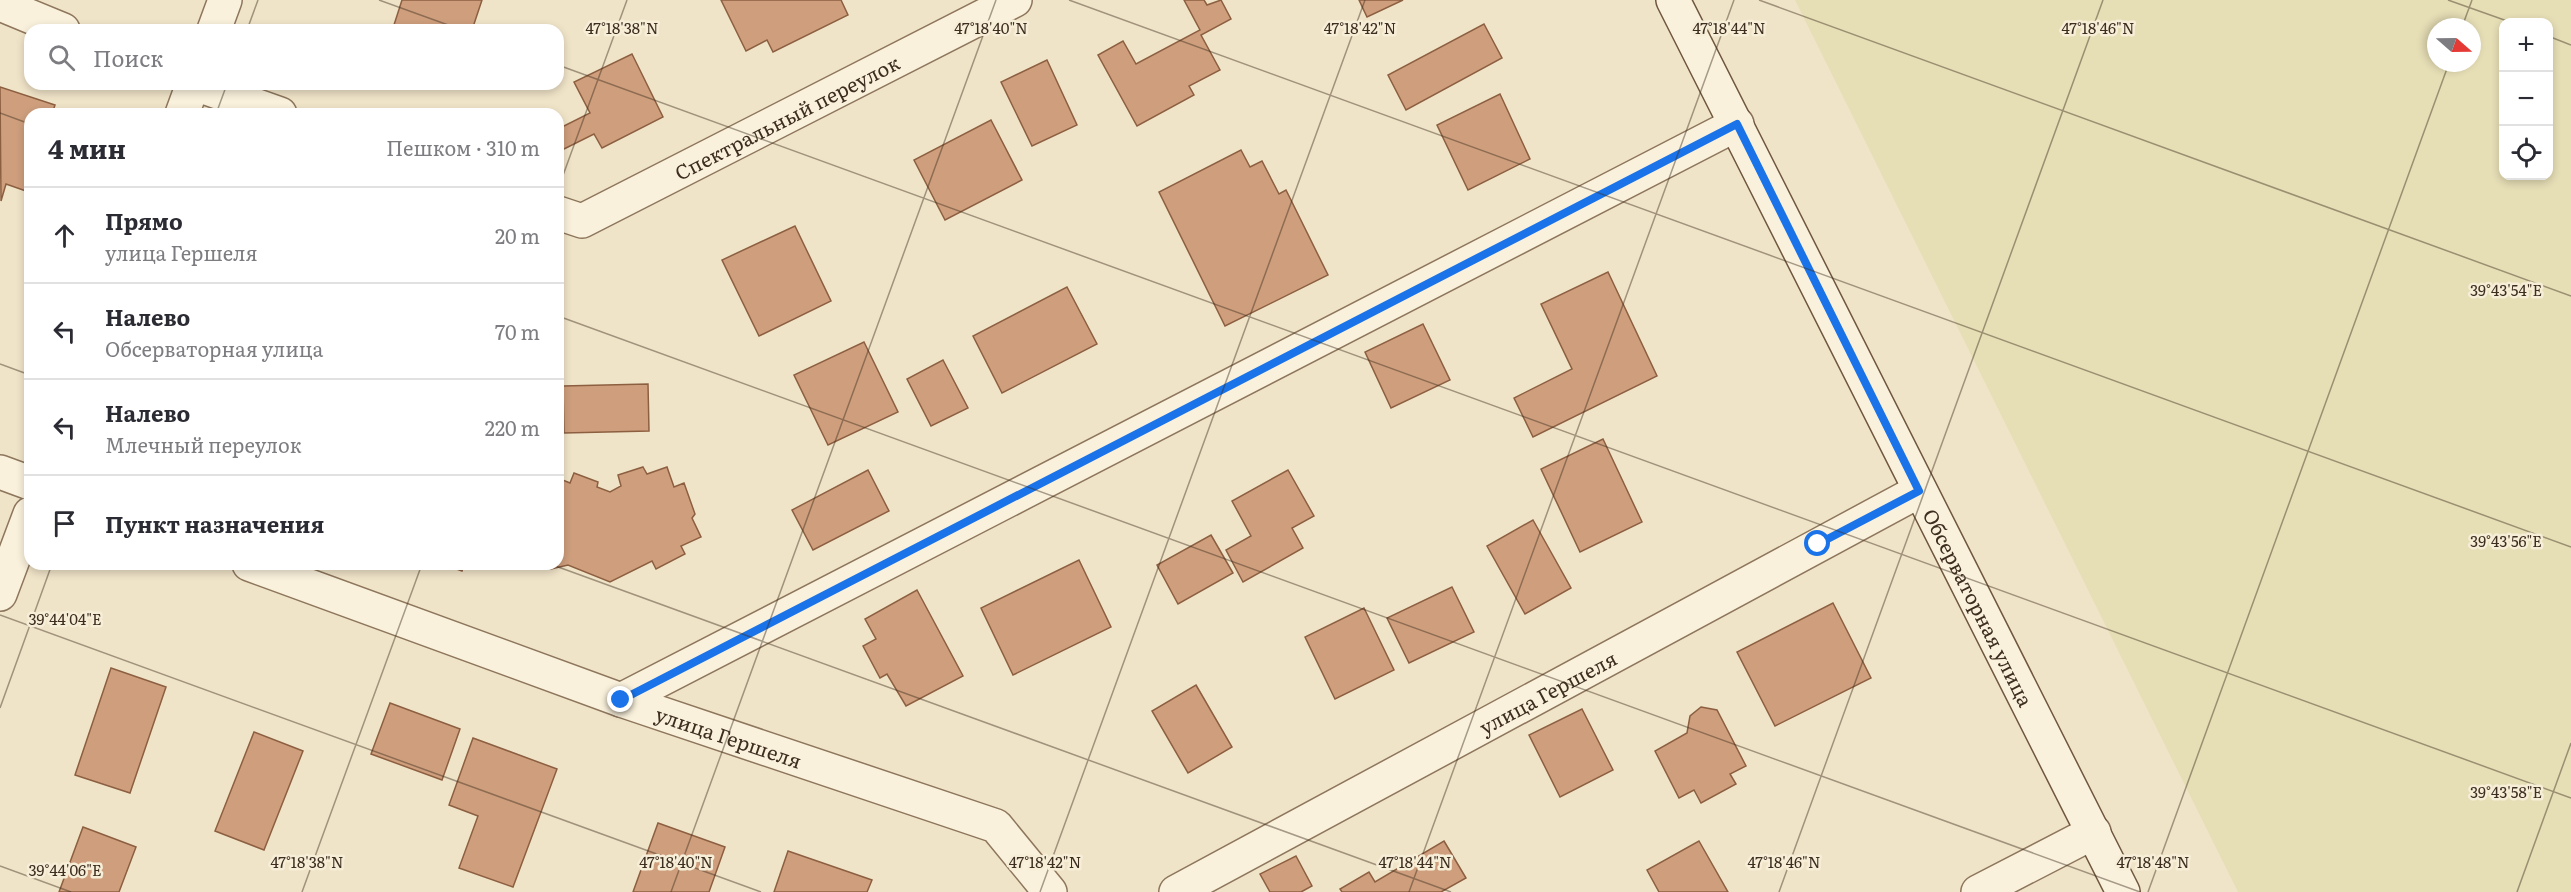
<!DOCTYPE html>
<html lang="ru">
<meta charset="utf-8">
<style>
:root{--surface:#fff;--page:#f7f7f7;--text:#2b2b33;--muted:#7c7c81;--line:#e1e1e2}
body{margin:0;font-family:Literata,serif;background:var(--page);color:var(--text)}
.controls{position:absolute;right:18px;top:18px;display:grid;overflow:hidden;border-radius:12px;box-shadow:0 3px 9px #0003}
.controls button{width:54px;height:54px;display:grid;place-items:center;padding:0;border:0;border-bottom:2px solid var(--line);background:var(--surface);color:var(--text);font:30px sans-serif}
.compass{position:absolute;left:2427px;top:18px;width:54px;height:54px;border-radius:50%;background:var(--surface);box-shadow:0 3px 9px #0003;rotate:110deg}
.stop{position:absolute;width:18px;height:18px;margin:-14px;border:4px solid #1a73e8;border-radius:50%;background:#fff}
.stop.end{background:#1a73e8;border-color:#fff;box-shadow:0 2px 6px #0008}
.list{margin:0;padding:0;list-style:none}
h2{display:flex;justify-content:space-between;align-items:center;height:78px;margin:0;padding:0 24px;font-size:26px}
h2 small{font-size:20px;font-weight:400;color:var(--muted)}
.list li{display:grid;grid-template-columns:39px 1fr auto;gap:18px;align-items:center;box-sizing:border-box;height:96px;padding:0 24px;border-top:2px solid var(--line)}
.list b{display:block;font-size:22px;white-space:nowrap}
.list p{margin:0;font-size:20px;white-space:nowrap;color:var(--muted)}
.list em{font-size:20px;font-style:normal;color:var(--muted)}
.icon{flex:none;width:33px;height:33px;fill:none;stroke:currentColor;stroke-width:2;stroke-linecap:round;stroke-linejoin:round}
.map{position:relative;flex:none;width:2571px;height:892px;overflow:hidden}
.search{position:absolute;background:var(--surface);box-shadow:0 3px 9px #0003;left:24px;top:24px;width:540px;height:66px;display:flex;align-items:center;gap:15px;box-sizing:border-box;padding:0 21px;border-radius:18px;color:var(--muted);font-size:22px}
.panel{position:absolute;background:var(--surface);box-shadow:0 3px 9px #0003;left:24px;top:108px;width:540px;height:462px;border-radius:18px}
.map>svg:first-child{display:block}
</style>
<div class="map">
<svg width="2571" height="892" viewBox="0 0 2571 892">
<rect width="100%" height="100%" fill="#f0e4c8"/>
<path fill="#e6deb5" fill-rule="evenodd" d="M1795,0H2571V892H2238ZM2504,22H2548V176H2504ZM2436,27H2472V63H2436Z"/>
<g fill="#cf9f7d" stroke="#8d5f41" stroke-width="1.5">
<path d="M402,0H482L472,30H400L393,28Z"/>
<path d="M721,0H841L848,15L773,52L767,40L746,51Z"/>
<path d="M1184,0H1204L1207,5L1221,0L1231,19L1201,35L1220,70L1189,86L1194,95L1137,126L1098,55L1123,41L1136,64L1200,30Z"/>
<path d="M1359,0H1403L1367,17Z"/>
<path d="M1484,24L1502,58L1406,110L1388,75Z"/>
<path d="M632,54L663,117L602,148L594,134L558,152V129L590,113L574,82Z"/>
<path d="M1047,60L1077,125L1032,146L1001,82Z"/>
<path d="M0,87L55,105L52,114H30V180L26,191L6,184L1,201Z"/>
<path d="M1500,94L1530,159L1468,190L1437,125Z"/>
<path d="M991,120L1022,180L945,220L914,160Z"/>
<path d="M1241,150L1250,167L1262,161L1279,194L1286,190L1328,275L1225,326L1159,192Z"/>
<path d="M795,226L831,301L759,336L722,260Z"/>
<path d="M1608,272L1657,376L1533,437L1514,398L1572,369L1541,304Z"/>
<path d="M1067,287L1097,344L1002,393L973,336Z"/>
<path d="M1423,324L1450,380L1391,408L1365,352Z"/>
<path d="M864,342L898,412L828,445L794,375Z"/>
<path d="M943,360L968,408L931,426L907,379Z"/>
<path d="M648,384L649,431L564,433L563,386Z"/>
<path d="M1603,439L1642,522L1580,552L1541,469Z"/>
<path d="M643,467L647,474L667,467L674,487L684,483L695,514L692,518L701,537L681,546L685,554L656,569L652,561L610,582L568,565L551,569L540,564H558V478L570,483L574,473L598,482L597,487L610,492L621,486L618,475Z"/>
<path d="M868,470L889,511L813,550L792,510Z"/>
<path d="M1288,470L1314,516L1292,528L1303,548L1243,582L1226,550L1251,536L1232,501Z"/>
<path d="M1533,520L1571,588L1525,614L1487,546Z"/>
<path d="M1211,535L1233,573L1178,604L1157,565Z"/>
<path d="M1079,560L1111,627L1013,675L981,608Z"/>
<path d="M443,564H464L462,571Z"/>
<path d="M1452,587L1474,632L1409,663L1387,618Z"/>
<path d="M917,590L963,676L906,706L887,674L880,678L863,646L876,639L865,619Z"/>
<path d="M1833,603L1871,678L1775,726L1737,652Z"/>
<path d="M1364,608L1394,670L1335,699L1305,637Z"/>
<path d="M111,668L166,687L130,793L75,775Z"/>
<path d="M1196,685L1232,747L1188,773L1152,711Z"/>
<path d="M390,703L460,729L442,780L371,754Z"/>
<path d="M1701,707L1717,710L1746,766L1730,774L1736,784L1701,803L1694,790L1679,798L1655,751L1687,733L1690,716Z"/>
<path d="M1582,709L1613,770L1560,797L1529,735Z"/>
<path d="M254,732L303,751L264,850L215,831Z"/>
<path d="M473,738L557,769L513,887L459,868L478,816L449,805Z"/>
<path d="M658,823L725,847L709,892H633Z"/>
<path d="M83,827L136,847L119,892H59Z"/>
<path d="M1444,841L1466,878L1441,892H1342L1340,889L1369,872L1375,882Z"/>
<path d="M1699,841L1728,892H1659L1647,870Z"/>
<path d="M788,851L872,880L867,892H774Z"/>
<path d="M1296,856L1312,886L1301,892H1270L1260,874Z"/>
</g>
<g fill="none" stroke-linecap="round" stroke-linejoin="round">
<g stroke="#8d765c" stroke-width="36">
<g id="street">
<path d="M0,4L63,30"/>
<path d="M214,30L225,0"/>
<path d="M195,84L280,114"/>
<path d="M182,114L193,84"/>
<path id="s1" d="M558,213L582,221L1015,0"/>
<path d="M0,472L30,483"/>
<path id="s2" d="M249,564L621,700L996,826L1050,892"/>
<path d="M0,594L30,514"/>
<path d="M621,700L1737,124"/>
<path id="s3" d="M1176,892L1919,491"/>
<path d="M1978,892L2094,832"/>
</g>
</g>
<g stroke="#6f573f" stroke-width="36">
<g id="secondary">
<path id="s4" d="M1673,0L2123,892"/>
</g>
</g>
<use href="#street" stroke="#faf1dc" stroke-width="33"/>
<use href="#secondary" stroke="#faf1dc" stroke-width="33"/>
</g>
<g fill="none" stroke-linecap="round" stroke-linejoin="round">
<path stroke="#1a73e8" stroke-width="8" d="M621,700L1737,124L1919,491L1818,544"/>
</g>
<path fill="none" stroke="#3d2e20" stroke-width="1.5" stroke-opacity="0.45" d="M379,0L462,30M1069,0L2571,547M1759,0L2571,296M2448,0L2510,22M2462,27L2472,0M247,30L258,0M2548,36L2571,45M558,65L2571,798M0,113L30,124M216,114L227,84M558,189L627,0M558,316L2140,892M0,364L30,375M550,564L1451,892M0,615L761,892M0,708L52,564M0,866L71,892M302,892L422,564M671,892L996,0M1040,892L1365,0M1409,892L1734,0M1779,892L2103,0M2148,892L2449,63M2517,892L2571,743"/>
<g text-anchor="middle" dominant-baseline="central" stroke-width="5" stroke-linejoin="round" paint-order="stroke">
<g font-size="20" fill="#3d2e20" stroke="#f7eed8">
<text stroke="none"><textPath href="#s1" startOffset="255">Спектральный переулок</textPath></text>
<text stroke="none"><textPath href="#s4" startOffset="680">Обсерваторная улица</textPath></text>
<text stroke="none"><textPath href="#s3" startOffset="422">улица Гершеля</textPath></text>
<text stroke="none"><textPath href="#s2" startOffset="510">улица Гершеля</textPath></text>
</g>
</g>
<g font-size="15" text-anchor="middle" fill="#3d2e20" stroke="#f7eed8" stroke-width="5" stroke-linejoin="round" paint-order="stroke">
<text x="622" y="34">47°18'38"N</text>
<text x="991" y="34">47°18'40"N</text>
<text x="1360" y="34">47°18'42"N</text>
<text x="1729" y="34">47°18'44"N</text>
<text x="2098" y="34">47°18'46"N</text>
<text x="2506" y="296">39°43'54"E</text>
<text x="2506" y="547">39°43'56"E</text>
<text x="65" y="625">39°44'04"E</text>
<text x="2506" y="798">39°43'58"E</text>
<text x="307" y="868">47°18'38"N</text>
<text x="676" y="868">47°18'40"N</text>
<text x="1045" y="868">47°18'42"N</text>
<text x="1415" y="868">47°18'44"N</text>
<text x="1784" y="868">47°18'46"N</text>
<text x="2153" y="868">47°18'48"N</text>
<text x="65" y="876">39°44'06"E</text>
</g>
</svg>
<div class="controls">
<button>+</button>
<button>−</button>
<button><svg class="icon" aria-label="locate" viewBox="0 0 24 24"><circle cx="12" cy="12" r="6"/><path d="M12 2v4M12 18v4M2 12h4M18 12h4"/></svg></button>
</div>
<svg class="compass" viewBox="-18 -18 36 36"><path d="M0-13l5 13h-10z" fill="#e53935"/><path d="M0 13l5-13h-10z" fill="#7c7c81"/></svg>
<div class="stop" style="left:1818px;top:544px"></div>
<div class="stop end" style="left:621px;top:700px"></div>
<div class="search"><svg class="icon" aria-label="search" viewBox="0 0 24 24"><circle cx="10" cy="10" r="6"/><path d="M15 15l6 6"/></svg>Поиск</div>
<section class="panel">
<h2>4 мин<small>Пешком · 310 m</small></h2>
<ul class="list">
<li><svg class="icon" aria-label="ahead" viewBox="0 0 24 24"><path d="M12 20V5M6 11l6-6 6 6"/></svg><div><b>Прямо</b><p>улица Гершеля</p></div><em>20 m</em></li>
<li><svg class="icon" aria-label="left" viewBox="0 0 24 24"><path d="M17 20v-9H6M10 6l-5 5 5 5"/></svg><div><b>Налево</b><p>Обсерваторная улица</p></div><em>70 m</em></li>
<li><svg class="icon" aria-label="left" viewBox="0 0 24 24"><path d="M17 20v-9H6M10 6l-5 5 5 5"/></svg><div><b>Налево</b><p>Млечный переулок</p></div><em>220 m</em></li>
<li><svg class="icon" aria-label="arrive" viewBox="0 0 24 24"><path d="M6 21V4h12l-3 4 3 4H6"/></svg><div><b>Пункт назначения</b></div></li>
</ul>
</section>
</div>
